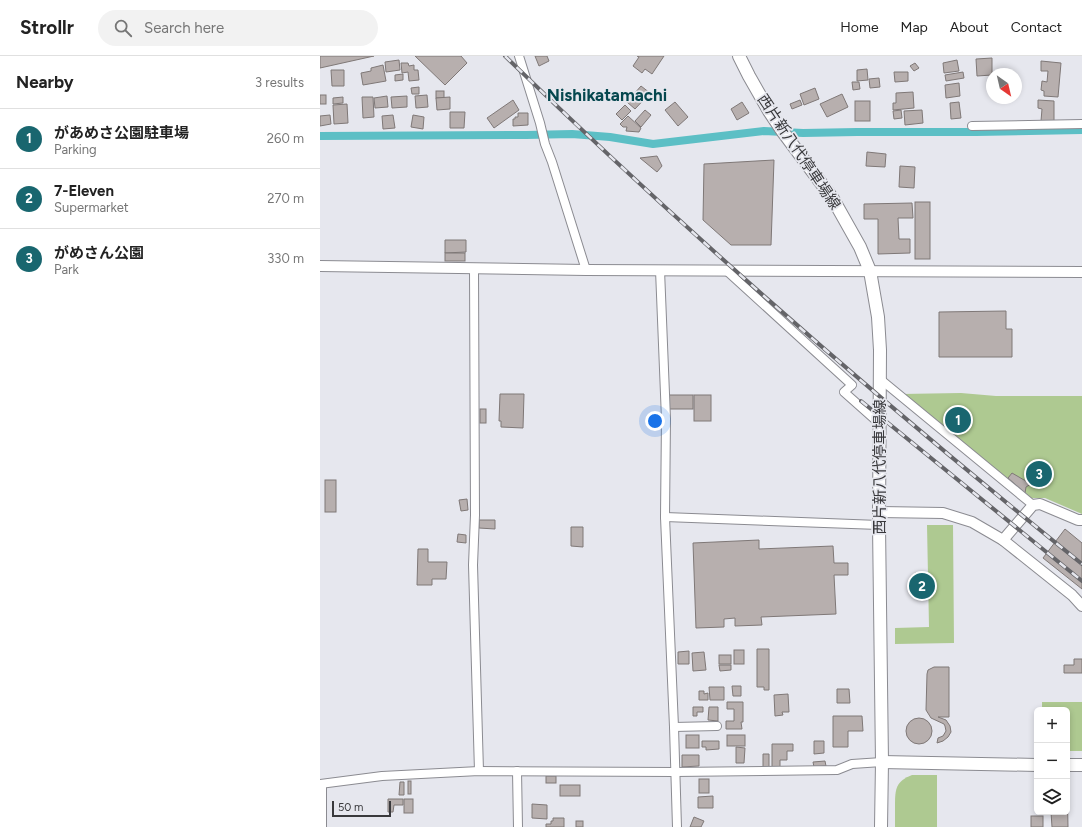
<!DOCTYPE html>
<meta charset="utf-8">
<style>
:root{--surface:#fff;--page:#f2f2f2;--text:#222;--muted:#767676;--line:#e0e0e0;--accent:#19666f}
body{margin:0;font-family:Figtree,"Noto Sans JP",sans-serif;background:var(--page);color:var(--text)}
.controls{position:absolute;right:12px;bottom:12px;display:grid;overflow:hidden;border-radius:6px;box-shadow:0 2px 6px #0003}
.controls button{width:36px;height:36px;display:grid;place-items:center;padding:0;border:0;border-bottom:1px solid var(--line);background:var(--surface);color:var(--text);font:20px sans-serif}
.compass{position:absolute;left:666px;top:12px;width:36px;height:36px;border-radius:50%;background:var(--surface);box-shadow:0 2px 6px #0003;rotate:146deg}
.scale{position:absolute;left:12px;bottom:10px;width:59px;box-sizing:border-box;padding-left:4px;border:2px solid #39393c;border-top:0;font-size:11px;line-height:14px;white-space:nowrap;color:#39393c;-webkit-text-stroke:3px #e6e7ee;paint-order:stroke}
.you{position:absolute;left:335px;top:365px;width:14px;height:14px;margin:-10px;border:3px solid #fff;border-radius:50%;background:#1a73e8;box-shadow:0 0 0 6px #1a73e833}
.badge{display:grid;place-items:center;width:26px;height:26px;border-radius:50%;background:var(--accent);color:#fff;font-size:13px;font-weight:700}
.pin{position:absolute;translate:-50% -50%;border:2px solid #fff;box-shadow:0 1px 4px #0006}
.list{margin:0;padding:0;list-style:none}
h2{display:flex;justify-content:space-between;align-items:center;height:52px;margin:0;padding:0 16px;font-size:17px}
h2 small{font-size:13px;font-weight:400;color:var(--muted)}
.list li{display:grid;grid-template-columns:26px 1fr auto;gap:12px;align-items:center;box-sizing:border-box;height:60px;padding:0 16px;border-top:1px solid var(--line)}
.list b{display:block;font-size:15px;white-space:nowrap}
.list p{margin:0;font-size:13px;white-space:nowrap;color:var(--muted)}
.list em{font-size:13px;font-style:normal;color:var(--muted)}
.icon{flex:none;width:22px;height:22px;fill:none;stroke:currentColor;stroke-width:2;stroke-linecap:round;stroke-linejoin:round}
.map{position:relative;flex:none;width:762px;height:771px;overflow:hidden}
header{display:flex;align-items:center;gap:24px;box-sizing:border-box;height:56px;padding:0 20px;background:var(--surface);border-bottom:1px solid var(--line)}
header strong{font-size:19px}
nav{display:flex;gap:22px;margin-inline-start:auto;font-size:14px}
.search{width:280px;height:36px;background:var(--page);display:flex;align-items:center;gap:10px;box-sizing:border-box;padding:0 14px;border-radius:22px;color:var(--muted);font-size:15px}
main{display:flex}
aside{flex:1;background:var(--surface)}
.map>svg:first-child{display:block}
</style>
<header>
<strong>Strollr</strong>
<div class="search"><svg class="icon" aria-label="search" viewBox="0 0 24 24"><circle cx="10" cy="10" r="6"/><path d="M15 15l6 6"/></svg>Search here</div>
<nav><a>Home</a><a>Map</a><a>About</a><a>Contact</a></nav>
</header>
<main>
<aside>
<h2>Nearby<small>3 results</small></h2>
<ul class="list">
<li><span class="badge">1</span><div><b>があめさ公園駐車場</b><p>Parking</p></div><em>260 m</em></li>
<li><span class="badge">2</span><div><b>7-Eleven</b><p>Supermarket</p></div><em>270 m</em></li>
<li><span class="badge">3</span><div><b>がめさん公園</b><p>Park</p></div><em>330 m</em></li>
</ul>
</aside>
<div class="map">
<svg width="762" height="771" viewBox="0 0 762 771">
<rect width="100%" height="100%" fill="#e6e7ee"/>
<g fill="#aec991">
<path d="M641,337L676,340H762V458L725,442H708L581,338Z"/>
<path d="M607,469H633L634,587L575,588V572L609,571Z"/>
<path d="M722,646H762V695H747V654H722Z"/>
<path d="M592,719H617V771H575C575,764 575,756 575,749C575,733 576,725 592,719Z"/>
</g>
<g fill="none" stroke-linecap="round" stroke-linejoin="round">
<path stroke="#5cbfc5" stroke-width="8" d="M0,80L206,79L252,78L290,81L333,88L444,75L483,77L537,76H656L762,74"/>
</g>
<g fill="#b7afae" stroke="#7f7877">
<path d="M0,0H54L0,12Z"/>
<path d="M95,0H141L147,7L125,29Z"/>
<path d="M215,0H227L229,5L219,10Z"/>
<path d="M317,0H344L332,18L325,13L322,17L313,10L319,1Z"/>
<path d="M672,2V19L657,20L656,3Z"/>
<path d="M79,4L80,14L66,16L65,6Z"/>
<path d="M637,4L639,15L624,17L623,7Z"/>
<path d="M721,5L741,7L738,41L724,40V35L721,34L722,25L727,26L728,15H721Z"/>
<path d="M81,7H88L89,10L94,9V14H98L99,24L89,25L88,16L82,17Z"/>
<path d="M595,7L599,12L594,15L590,10Z"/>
<path d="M63,9L66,25L43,29L41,17L51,15V12Z"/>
<path d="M547,13L548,24L537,25V14Z"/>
<path d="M11,14H24V30H12Z"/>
<path d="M574,16H588V25L575,26Z"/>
<path d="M643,16L644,22L626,25L625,19Z"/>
<path d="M83,18V24L75,25V19Z"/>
<path d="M559,22L560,31L550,32L549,23Z"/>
<path d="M532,26H539L540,33L533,34Z"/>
<path d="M639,27L640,40L626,42L625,29Z"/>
<path d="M321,30L330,37L315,53L307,46Z"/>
<path d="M99,31V38H92L91,32Z"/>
<path d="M495,32L499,43L484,49L480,38Z"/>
<rect x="116" y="35" width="8" height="7"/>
<path d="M593,36L594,52L573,54V47H576V37Z"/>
<path d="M522,38L528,51L507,61L500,48Z"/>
<rect x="0" y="39" width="6" height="9"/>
<path d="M107,39L108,51L96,52L95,40Z"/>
<path d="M67,40L68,51L55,52L54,42Z"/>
<path d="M87,40V51L72,52L71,41Z"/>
<path d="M23,41V47L13,48V42Z"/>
<path d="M42,41H53L54,61L43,62Z"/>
<path d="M130,41V53L117,54L116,42Z"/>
<path d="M193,44L199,54L174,72L167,62Z"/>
<path d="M480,44L482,49L472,53L470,48Z"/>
<path d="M718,44L734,45V66L721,65L722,53L718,52Z"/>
<rect x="535" y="45" width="15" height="20"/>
<path d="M355,46L368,61L358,70L345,54Z"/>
<path d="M422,46L429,57L417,64L411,53Z"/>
<path d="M639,46L641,62L631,63L630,47Z"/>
<path d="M27,48L28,67L14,68L13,49Z"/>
<path d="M305,49L311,55L302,64L296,58Z"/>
<path d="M325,54L331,59L321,71L315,65Z"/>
<path d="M581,54L582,62L574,63L573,55Z"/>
<path d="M602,54L603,67L585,69L584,55Z"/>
<path d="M130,56H145L144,72H130Z"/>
<path d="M198,57H208V69L193,70V63H195V61H198Z"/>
<path d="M10,59L11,68L0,70V60Z"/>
<path d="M73,59L75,72L63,73L62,60Z"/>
<path d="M93,59L104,61L103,73L91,71Z"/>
<path d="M308,60L321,72L319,76L306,75L307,71H303L300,68Z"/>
<path d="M547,96L566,98L565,111L546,110Z"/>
<path d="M337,100L342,110L337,116L320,102Z"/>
<path d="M454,104L451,189H411L383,164L384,108Z"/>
<path d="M580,110L595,111L594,132L579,131Z"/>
<rect x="595" y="146" width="15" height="57"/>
<path d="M592,147L593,162H578L579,183H590V197L558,198V163H544V148Z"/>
<path d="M125,184H146V196L125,197Z"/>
<rect x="125" y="197" width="20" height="8"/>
<path d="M686,255V273H692V301H619V256Z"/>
<path d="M180,338H204L203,372L181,371V365H179Z"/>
<rect x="343" y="339" width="30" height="14"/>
<rect x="374" y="339" width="17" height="26"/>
<rect x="160" y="353" width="6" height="14"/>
<path d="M692,417L711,428L706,431L705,437L688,422Z"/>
<rect x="5" y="424" width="11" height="32"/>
<path d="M147,443L148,454L141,455L139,444Z"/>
<path d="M159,464H175V473L159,472Z"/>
<path d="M251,471H263V491L251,490Z"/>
<path d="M745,473L762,487V533L723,502Z"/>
<path d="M138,478L146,479V487L137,486Z"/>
<path d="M439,484V493L513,490L514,507H528V519H514L516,558L441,561L442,569L415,570V562L404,563V571L376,572L373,487Z"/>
<path d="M98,493H108V506H127L126,523H112V529H97Z"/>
<path d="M595,517H607V543H596Z"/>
<path d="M437,593H449V634H444V631H437Z"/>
<rect x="414" y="594" width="10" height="14"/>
<path d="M369,595V608H358V596Z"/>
<path d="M384,596L386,614L373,615L372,597Z"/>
<rect x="399" y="599" width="12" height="9"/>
<path d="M754,603H762V617H744V609H754Z"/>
<path d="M399,609H411V614L400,615Z"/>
<path d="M614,611H629V661H618L626,664L630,670L631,676L628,681L623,685L617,687L618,682L623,680L626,675L625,670L624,668L611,662L606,654L607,618L608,614Z"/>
<path d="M412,630H421V640H413Z"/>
<path d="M389,631H404V644H390Z"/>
<path d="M517,633H529L530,647H517Z"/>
<path d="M379,635H384V638L388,637V644H379Z"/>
<path d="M468,638L469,656H462L463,659L455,660L454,639Z"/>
<path d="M407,646H423V666H421L422,673H406V665H414V653H407Z"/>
<path d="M373,651H383V656H377V660H373Z"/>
<path d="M389,651H398V665L388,664Z"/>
<path d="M513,660H542L543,675H528V691H513Z"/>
<circle cx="599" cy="675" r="13"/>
<rect x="366" y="679" width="13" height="13"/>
<rect x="407" y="679" width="18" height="11"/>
<path d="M382,685H399V693L386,694V691H382Z"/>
<path d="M494,685H504V697L494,698Z"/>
<path d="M452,688H473V695H467V704H460V712H452Z"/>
<path d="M416,691L425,692L424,707H416Z"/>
<path d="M443,698H449V711L443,712Z"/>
<path d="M362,699H379V710L362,711Z"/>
<path d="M505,705L506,710L494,711L493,706Z"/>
<rect x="226" y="720" width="10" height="7"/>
<path d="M747,722L748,771H732L731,756H747Z"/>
<rect x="379" y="723" width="10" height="14"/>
<rect x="88" y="725" width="3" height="13"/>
<path d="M80,726H84V739H79Z"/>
<rect x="240" y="729" width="20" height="11"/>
<path d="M393,740V752H378V741Z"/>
<path d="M68,743H83V749H74L73,756H68Z"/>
<rect x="84" y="743" width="9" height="14"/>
<path d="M212,748L227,749V763L212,762Z"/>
<rect x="711" y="760" width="12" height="11"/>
<path d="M374,761L384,765L381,771H370Z"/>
<path d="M233,762H244V771H226V768H231V765H233Z"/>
<rect x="256" y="765" width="7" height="6"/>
</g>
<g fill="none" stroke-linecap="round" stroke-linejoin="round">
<g stroke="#8b8b91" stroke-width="10">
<g id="minor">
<path d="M199,0L220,67L225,88L232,106L266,214"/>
<path d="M652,70L762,68"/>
<path d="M154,213L155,459L153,509L159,715"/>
<path d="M340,214L346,363L345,461L354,671L357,771"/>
<path d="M407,215L532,329L524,336L560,368"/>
<path d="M560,323L713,449"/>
<path d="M345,461L559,469"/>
<path d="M354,671L397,670"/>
<path d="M197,715L198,771"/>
<path d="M0,728L62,720L159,715L355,716L517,714L532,708L562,706"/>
<path d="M2,728V771"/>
</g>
</g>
<g stroke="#8b8b91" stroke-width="12">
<g id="tertiary">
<path d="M0,210L266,214L762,216"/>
<path d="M560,456L623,457L652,466L683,484L713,449L720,448L758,464H762"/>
<path d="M683,484L752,539L762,550"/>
</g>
</g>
<g stroke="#8b8b91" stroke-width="14">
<g id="secondary">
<path d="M419,0L429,20L449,55L463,76L513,143L540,191L550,215L558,261L560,294L559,469L562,706L561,771"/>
<path d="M562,706L717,709"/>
<path d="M747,709H762"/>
</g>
</g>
<use href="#minor" stroke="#fff" stroke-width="8"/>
<use href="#tertiary" stroke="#fff" stroke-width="10"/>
<use href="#secondary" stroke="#fff" stroke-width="12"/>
<g stroke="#646468" stroke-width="4">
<g id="rail">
<path d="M185,0C369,179 562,347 762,508"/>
<path d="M541,345L762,525"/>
</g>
</g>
<use href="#rail" stroke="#e6e7ee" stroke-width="2.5" stroke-dasharray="8" stroke-linecap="butt"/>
</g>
<g text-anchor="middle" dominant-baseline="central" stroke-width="3.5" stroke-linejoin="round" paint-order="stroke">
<g font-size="15" fill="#39393c" stroke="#e6e7ee">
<text transform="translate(479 96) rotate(56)">西片新八代停車場線</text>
<text transform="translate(560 411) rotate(-90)">西片新八代停車場線</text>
</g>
<g font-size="17" font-weight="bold" fill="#05474e" stroke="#e6e7ee">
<text x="287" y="39">Nishikatamachi</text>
</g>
</g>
</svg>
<div class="controls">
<button>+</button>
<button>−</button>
<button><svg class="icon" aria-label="layers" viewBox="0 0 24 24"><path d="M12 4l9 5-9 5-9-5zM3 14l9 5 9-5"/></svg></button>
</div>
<svg class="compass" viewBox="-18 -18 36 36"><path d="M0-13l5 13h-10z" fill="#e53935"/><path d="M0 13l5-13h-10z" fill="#767676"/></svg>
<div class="scale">50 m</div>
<div class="you"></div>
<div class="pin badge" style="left:638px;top:364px">1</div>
<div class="pin badge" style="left:602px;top:530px">2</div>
<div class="pin badge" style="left:719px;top:418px">3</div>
</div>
</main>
